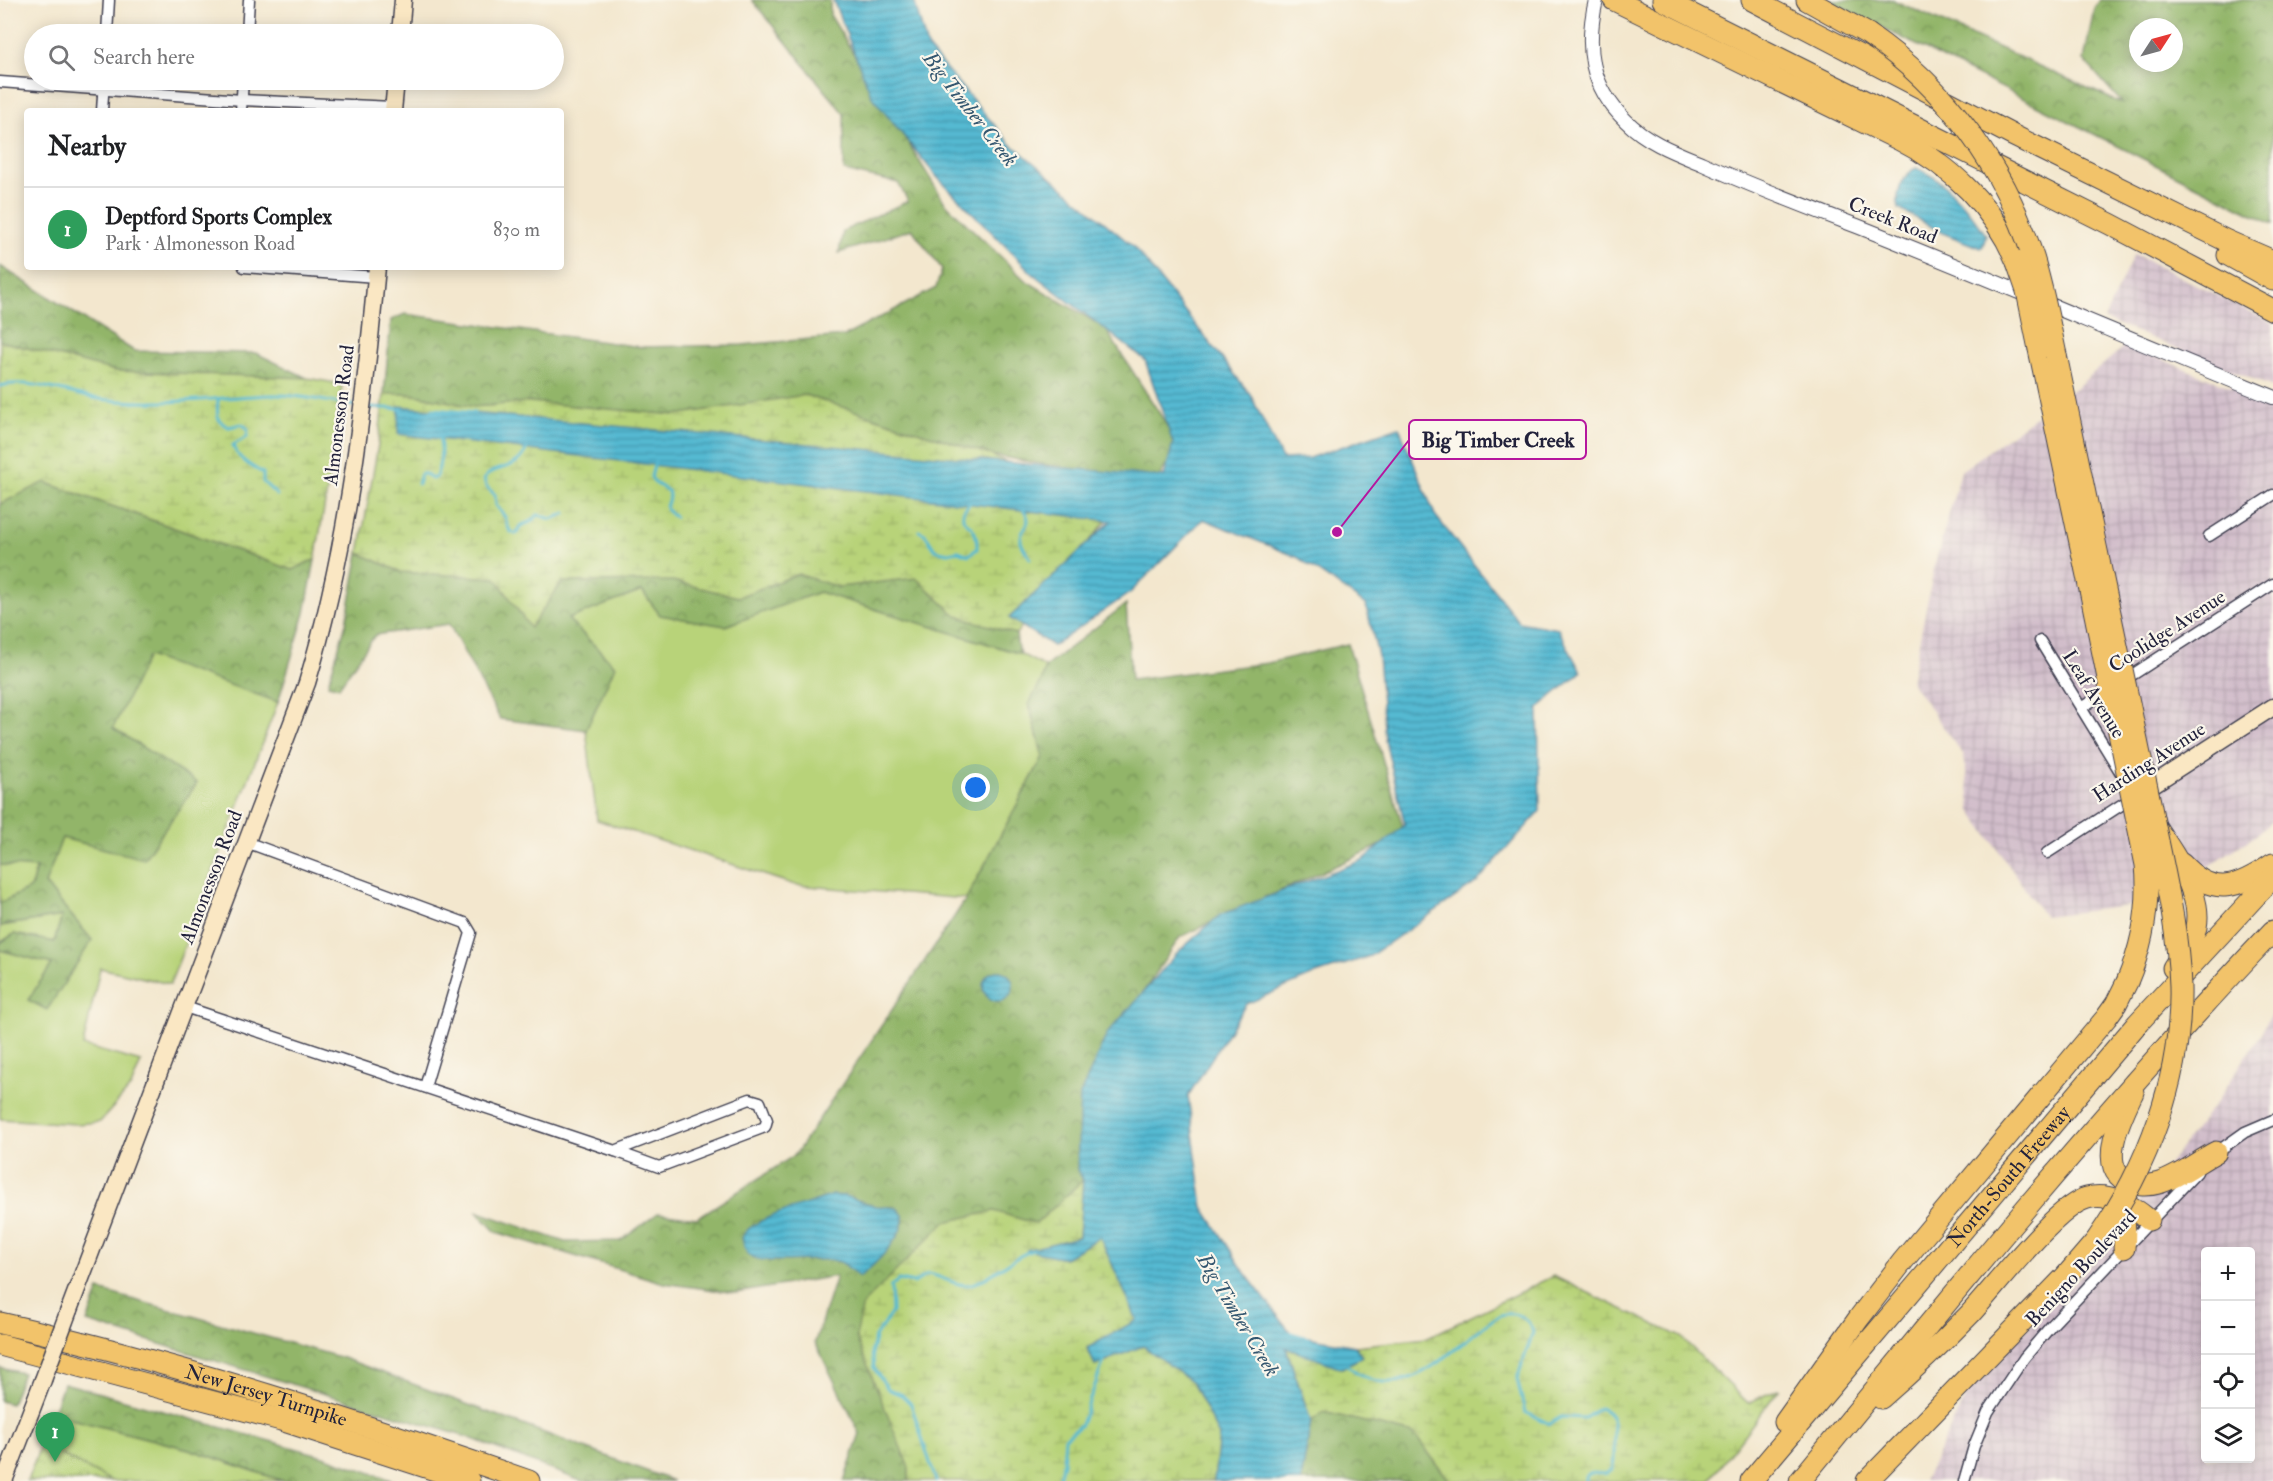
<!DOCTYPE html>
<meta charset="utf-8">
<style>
:root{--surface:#fff;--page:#f2f2f2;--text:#202124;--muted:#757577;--line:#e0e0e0;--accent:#b5179e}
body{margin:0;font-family:"IM FELL Double Pica",serif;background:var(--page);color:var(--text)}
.controls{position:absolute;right:18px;bottom:18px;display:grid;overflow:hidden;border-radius:6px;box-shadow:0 3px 15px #0003}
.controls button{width:54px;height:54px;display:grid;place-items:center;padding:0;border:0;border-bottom:2px solid var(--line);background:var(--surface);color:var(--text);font:30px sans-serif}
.compass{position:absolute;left:2129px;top:18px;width:54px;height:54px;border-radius:50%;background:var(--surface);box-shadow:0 3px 15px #0003;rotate:54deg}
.you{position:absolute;left:976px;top:788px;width:21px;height:21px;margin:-15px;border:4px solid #fff;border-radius:50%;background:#1a73e8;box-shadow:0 0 0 9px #1a73e833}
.badge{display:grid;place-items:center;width:39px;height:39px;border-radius:50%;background:var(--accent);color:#fff;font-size:20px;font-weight:700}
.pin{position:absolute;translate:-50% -50px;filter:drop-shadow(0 2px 3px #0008)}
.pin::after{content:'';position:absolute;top:32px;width:21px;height:18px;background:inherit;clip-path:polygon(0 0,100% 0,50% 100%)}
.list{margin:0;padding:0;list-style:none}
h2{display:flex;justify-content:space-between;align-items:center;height:78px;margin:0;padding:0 24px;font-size:26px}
h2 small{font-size:20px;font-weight:400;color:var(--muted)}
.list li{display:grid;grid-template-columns:39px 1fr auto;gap:18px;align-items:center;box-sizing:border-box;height:84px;padding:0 24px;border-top:2px solid var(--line)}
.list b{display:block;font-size:22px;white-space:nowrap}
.list p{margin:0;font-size:20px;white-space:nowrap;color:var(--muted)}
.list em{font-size:20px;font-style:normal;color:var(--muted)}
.icon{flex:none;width:33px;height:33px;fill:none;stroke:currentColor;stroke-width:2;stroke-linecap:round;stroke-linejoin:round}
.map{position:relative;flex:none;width:2273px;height:1481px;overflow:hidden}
.search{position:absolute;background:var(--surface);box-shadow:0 3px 15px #0003;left:24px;top:24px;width:540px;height:66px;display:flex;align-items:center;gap:15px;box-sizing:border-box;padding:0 21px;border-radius:33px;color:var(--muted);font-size:22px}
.panel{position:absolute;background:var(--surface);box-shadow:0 3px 15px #0003;left:24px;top:108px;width:540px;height:162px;border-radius:6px}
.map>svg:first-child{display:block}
</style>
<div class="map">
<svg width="2273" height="1481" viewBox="0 0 2273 1481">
<defs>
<pattern id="industrial-grid" width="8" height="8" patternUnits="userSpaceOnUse" patternTransform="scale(1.5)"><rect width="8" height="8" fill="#d1bdca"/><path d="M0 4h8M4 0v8" fill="none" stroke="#b3a2ae"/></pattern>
<pattern id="forest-crowns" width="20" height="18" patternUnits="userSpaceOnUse" patternTransform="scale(1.5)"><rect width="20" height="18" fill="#92b569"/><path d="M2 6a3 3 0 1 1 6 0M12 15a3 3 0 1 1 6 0" fill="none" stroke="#779358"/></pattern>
<pattern id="wetland-marsh" width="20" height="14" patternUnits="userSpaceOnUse" patternTransform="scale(1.5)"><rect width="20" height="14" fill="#b8d379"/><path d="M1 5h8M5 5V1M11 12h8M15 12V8" fill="none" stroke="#9eb56a"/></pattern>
<pattern id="park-crowns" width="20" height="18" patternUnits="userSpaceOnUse" patternTransform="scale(1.5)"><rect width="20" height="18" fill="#b8d379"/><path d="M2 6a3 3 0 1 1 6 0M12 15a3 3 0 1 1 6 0" fill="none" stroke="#9eb56a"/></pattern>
<pattern id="water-rules" width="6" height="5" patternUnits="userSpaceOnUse" patternTransform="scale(1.5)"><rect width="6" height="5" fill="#54b9d2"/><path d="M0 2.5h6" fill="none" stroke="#4596ac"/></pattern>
</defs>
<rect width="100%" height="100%" fill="#fbf7ec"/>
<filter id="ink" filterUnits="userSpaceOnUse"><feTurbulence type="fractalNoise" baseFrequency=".0167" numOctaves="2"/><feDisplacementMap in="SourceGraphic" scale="12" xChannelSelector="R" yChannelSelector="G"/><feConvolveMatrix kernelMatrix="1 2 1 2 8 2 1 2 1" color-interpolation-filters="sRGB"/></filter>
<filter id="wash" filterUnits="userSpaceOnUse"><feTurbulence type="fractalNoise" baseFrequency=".008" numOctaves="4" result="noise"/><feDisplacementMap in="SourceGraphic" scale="24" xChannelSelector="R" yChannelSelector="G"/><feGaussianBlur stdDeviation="1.35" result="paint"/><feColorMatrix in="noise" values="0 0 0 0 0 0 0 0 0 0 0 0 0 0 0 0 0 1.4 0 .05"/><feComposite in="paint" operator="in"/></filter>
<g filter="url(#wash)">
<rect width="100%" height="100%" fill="#f3e7ce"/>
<g fill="url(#industrial-grid)" fill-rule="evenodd">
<path d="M2134,254L2273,323V387L2104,319Z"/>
<path d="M2126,345L2273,404V820L2255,836L2188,879L2164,842L2137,905L2044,916L1971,811L1964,756L1911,682L1935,564L1961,471L2078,386Z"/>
<path d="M2273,1010V1481H1924L1973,1382L2078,1278L2113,1237L2217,1101L2261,1034ZM2206,1252H2250V1458H2206Z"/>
</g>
<g fill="#b8d379" stroke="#6d7a5a" stroke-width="1.5">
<path d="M642,591L725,626L819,592L1021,654L1045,667L1042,680L1029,704L1043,757L966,899L795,885L597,820L586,730L615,666L567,619Z"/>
<path d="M148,655L278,702L170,984L100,968L83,1046L141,1062L131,1087L100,1122L76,1124L0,1119V950L53,964L92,940L45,884L62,837L144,859L197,783L112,728Z"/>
<path d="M0,865L36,867L31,888L0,903Z"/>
<path d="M62,916L54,942L14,934L0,943V926Z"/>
<path d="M52,1414L189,1449L283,1481H111L41,1444Z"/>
</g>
<g fill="url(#forest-crowns)" stroke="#5a6c52" stroke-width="1.5" fill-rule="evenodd">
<path d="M752,0H830V15L945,203L1025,280L1105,328L1179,444L1155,484L991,455L805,395L675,415L529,402L474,407L411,394H384L391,320L405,314L641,347L742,345L845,336L936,288L942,269L912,229L839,253L843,231L908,201L898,183L844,171V114Z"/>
<path d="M1827,0H1893L2123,104L2084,60L2094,9L2100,0H2273V224ZM2138,27H2174V63H2138Z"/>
<path d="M0,266L134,351L256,353L307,378L115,371L0,341Z"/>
<path d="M44,482L293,570L308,562L315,560L305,613L278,702L148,656L113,728L197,783L144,859L62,838L45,884L92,940L47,1010L28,1000L52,964L0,950V943L14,934L54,942L62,916L0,926V903L31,888L36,868L0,865V504Z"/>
<path d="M359,553L401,572L562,582L673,581L738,597L798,574L838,587L917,578L957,616L1016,634L1018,649L1021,654L819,592L725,626L660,615L642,591L568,619L615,666L586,730L500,719L449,624L375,635L339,687L328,684L346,623Z"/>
<path d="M1126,604L1131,680L1268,663L1348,644L1405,834L1180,937L1098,1060L1083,1180L1036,1224L994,1211L909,1468V1481H844L860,1434L815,1342L836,1276L736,1293L664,1283L496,1232L476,1211L565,1242L620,1241L658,1213L697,1218L795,1155L966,899L1043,757L1029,704L1042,680L1045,667Z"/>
<path d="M99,1290L343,1358L673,1481H581L470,1438L87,1322Z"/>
<path d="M0,1368L23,1373L11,1404L0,1401Z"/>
<path d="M64,1383L323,1456L394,1481H283L189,1449L52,1414Z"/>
<path d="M1324,1412L1414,1434L1450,1481H1301L1311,1421Z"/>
</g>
<g fill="url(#wetland-marsh)" stroke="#6d7a5a" stroke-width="1.5">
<path d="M0,341L115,371L307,378L342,384L336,440L315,560L308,562L293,570L45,482L0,504Z"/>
<path d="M384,394H411L474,407L529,402L675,415L805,395L991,455L1114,512L1055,582L1016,634L957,616L916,578L838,587L798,574L738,597L673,581L562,582L530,628L496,578L401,572L359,553L378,445Z"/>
<path d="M1083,1180L1079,1237L1028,1250L1065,1258L1100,1237L1138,1321L1087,1348L1095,1365L1143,1346L1192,1382L1219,1436L1214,1481H909V1468L856,1337L863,1304L945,1222L994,1211L1036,1224Z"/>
<path d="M1553,1276L1681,1337L1748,1403L1780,1388L1709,1481H1450L1414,1434L1324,1412L1311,1421L1286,1347L1342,1368L1362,1357L1355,1346L1427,1338Z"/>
</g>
<path fill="url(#park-crowns)" stroke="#6d7a5a" stroke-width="1.5" d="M41,1444L111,1481H27Z"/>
<g fill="url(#water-rules)" stroke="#3b6e86" stroke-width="1.5">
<path d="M833,0H914L927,47L1010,143L1135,248L1250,394L1282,459L1309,458L1399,427L1435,515L1519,622L1558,629L1581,672L1538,708L1540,811L1477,882L1370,956L1316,974L1246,1004L1188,1096L1203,1207L1245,1273L1292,1334L1355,1346L1362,1357L1342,1368L1286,1348L1311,1421L1301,1481H1214L1219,1436L1192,1382L1143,1346L1095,1365L1087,1348L1137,1320L1100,1237L1065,1258L1026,1250L1079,1237L1083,1180L1077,1169L1080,1095L1107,1034L1177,953L1220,915L1363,860L1405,825L1385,740L1378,656L1366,605L1297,557L1203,519L1131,592L1053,646L1009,618L1111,521L398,434L399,406L1164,477L1173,443L1145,360L1033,274L937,177L872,97Z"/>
<path d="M1916,168C1942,176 1972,213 1986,235L1983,246L1980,248L1943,233L1899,209C1895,194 1902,175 1916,168Z"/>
<circle cx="998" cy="986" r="15"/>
<path d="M832,1195L845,1196L876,1206L897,1208L903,1215C906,1235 874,1266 859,1277C852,1273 847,1263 837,1261C817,1256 763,1267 749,1255C744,1250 744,1244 742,1238C750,1216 811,1205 832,1195Z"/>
</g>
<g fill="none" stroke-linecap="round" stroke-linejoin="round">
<g stroke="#54b9d2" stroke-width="3">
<path d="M0,386C27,378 67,393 94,398C153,408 213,397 272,395C300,394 329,403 358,406"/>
<path d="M218,400C217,413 215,421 229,427L242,424L248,429L247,437L233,445C236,458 252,467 263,473V482L277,495"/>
<path d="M367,407L402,409"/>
<path d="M433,409L474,413"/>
<path d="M527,448C516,474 494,463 484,479L486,486L495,495L496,505L505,517L508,527L511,532L516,534L520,526L530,522L538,515L552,519L566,513"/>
<path d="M655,462L651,477L655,483L668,491C673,505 657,505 675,517"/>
<path d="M418,484L421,474H426L432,479L436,477C441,464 442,451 440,438"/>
<path d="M1023,509C1036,525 1019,527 1021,541C1022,547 1027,553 1030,558"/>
<path d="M919,531L925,534L935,550L948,553L958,551L969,555L977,549C977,542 977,535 973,529C969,523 961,522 963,513C964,508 969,505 971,501"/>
<path d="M1288,1332L1310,1339"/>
<path d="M1345,1363C1403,1417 1452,1344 1500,1315C1515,1311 1528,1316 1533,1332L1517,1379L1525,1412L1550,1424L1561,1417L1585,1418L1600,1408C1618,1415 1613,1430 1614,1446C1614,1455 1615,1461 1612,1470L1605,1474L1590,1473L1585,1477V1481"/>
<path d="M936,1481L911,1404L902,1395L888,1389L874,1368L872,1351L875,1337L892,1312L891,1286L899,1280L914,1283L928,1274C941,1276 952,1284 965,1285C984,1285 1011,1257 1033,1250"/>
<path d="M1058,1481L1063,1463L1065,1438L1081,1425L1104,1360"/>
</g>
</g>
</g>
<g filter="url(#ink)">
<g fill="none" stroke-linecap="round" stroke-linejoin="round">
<g stroke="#414051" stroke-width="13">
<g id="minor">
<path d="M107,34L109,0"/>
<path d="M247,34L249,0"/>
<path d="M0,82L242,100L393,107"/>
<path d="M102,111L104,80"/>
<path d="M241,111L243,80"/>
<path d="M244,267L376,277"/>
<path d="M2209,536L2273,495"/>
<path d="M2040,641L2121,773"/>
<path d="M2081,708L2273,584"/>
<path d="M246,842L465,923L471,933L425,1087"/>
<path d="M2047,853L2135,796"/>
<path d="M185,1007L615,1151"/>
<path d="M750,1099L760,1102L767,1120L765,1127L659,1167L615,1151Z"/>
<path d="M2214,1154L2245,1132L2273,1120"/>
<path d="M1964,1481L1974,1446L1988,1412L2024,1358L2051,1326L2197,1172"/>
</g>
</g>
<g stroke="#414051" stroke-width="16">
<path id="tertiary" d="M1596,0C1585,47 1590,86 1626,121C1647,142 1674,152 1701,163C1752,186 1805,206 1857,226C1996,281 2134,341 2273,397"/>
</g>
<g stroke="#414051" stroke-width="19">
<g id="secondary">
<path d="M400,34L403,0"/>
<path d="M393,111L396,80"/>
<path d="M2138,794L2273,707"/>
<path d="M69,1310L307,683C348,547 364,407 377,267"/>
<path d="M4,1481L43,1380"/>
</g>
</g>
<g stroke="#414051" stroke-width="23">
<g id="motorway">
<path d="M1614,0L1900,140C1952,166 1994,208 2017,262"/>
<path d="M1663,0L2110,224L2273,310"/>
<path d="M1752,0L2012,135L2227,241L2273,261"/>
<path d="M1807,0L1868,34"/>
<path d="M2228,255L2273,280"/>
<path d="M2039,349L2089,585"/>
<path d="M2056,355L2102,575"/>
<path d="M2155,826C2173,853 2203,894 2196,927C2192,941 2181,955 2173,968"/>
<path d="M2182,864C2214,899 2239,887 2273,864"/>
<path d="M2133,1092C2123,1113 2096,1165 2126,1181C2136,1186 2149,1186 2159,1183C2179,1177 2197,1162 2216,1152"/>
<path d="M2108,1198C2127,1212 2126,1226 2124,1248"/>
<path id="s1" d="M0,1323C180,1363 355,1421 529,1481"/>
<path d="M0,1345L281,1420L469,1481"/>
<path d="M1881,1398C1911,1372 1940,1345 1968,1316C1993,1290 2056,1206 2087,1198C2111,1192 2132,1206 2149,1220"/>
<path d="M1785,1422L1859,1318L1903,1261L2106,1018L2116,1004L2127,982"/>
<path id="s2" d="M1751,1481L2137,1024L2273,877"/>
<path d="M1800,1481C1953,1294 2106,1107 2273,931"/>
<path d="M1867,1481L2065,1277L2096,1241"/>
</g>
</g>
<use href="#minor" stroke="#fff" stroke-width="10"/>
<use href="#tertiary" stroke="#fff" stroke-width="14"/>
<use href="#secondary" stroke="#fae7c3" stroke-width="16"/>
<use href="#motorway" stroke="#f2c36a" stroke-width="21"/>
<g stroke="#414051" stroke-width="19" stroke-linecap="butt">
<path id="secondary-bridge" d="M43,1380L69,1310"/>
</g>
<g stroke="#414051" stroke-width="23" stroke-linecap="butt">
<g id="motorway-bridge">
<path d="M1868,34C1947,88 2004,167 2033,257C2043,289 2049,322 2056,355"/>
<path d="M2017,262L2027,291L2039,349"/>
<path d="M2089,585L2146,865C2150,906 2143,944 2127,982"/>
<path d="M2096,1241C2148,1167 2182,1078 2180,986C2178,924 2162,863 2150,802C2134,726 2118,651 2102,575"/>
</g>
</g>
<use href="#secondary-bridge" stroke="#fae7c3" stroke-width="16"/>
<use href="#motorway-bridge" stroke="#f2c36a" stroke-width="21"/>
</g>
</g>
<g text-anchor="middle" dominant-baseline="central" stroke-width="4.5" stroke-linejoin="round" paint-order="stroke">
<g font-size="20" fill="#22223b" stroke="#fbf7ec">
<text transform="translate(1893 220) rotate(22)">Creek Road</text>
<text transform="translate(339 415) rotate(-83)">Almonesson Road</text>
<text transform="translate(2167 631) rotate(-33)">Coolidge Avenue</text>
<text transform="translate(2094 694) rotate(58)">Leaf Avenue</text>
<text transform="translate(2149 762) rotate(-33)">Harding Avenue</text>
<text transform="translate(211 877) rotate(-69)">Almonesson Road</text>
<text stroke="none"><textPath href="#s2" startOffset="399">North-South Freeway</textPath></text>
<text transform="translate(2081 1268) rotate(-47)">Benigno Boulevard</text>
<text stroke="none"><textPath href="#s1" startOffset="276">New Jersey Turnpike</textPath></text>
</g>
<g font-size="21" font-style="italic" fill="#345770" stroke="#fbf7ec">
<text transform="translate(970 109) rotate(52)">Big Timber Creek</text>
<text transform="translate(1238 1315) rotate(59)">Big Timber Creek</text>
</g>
</g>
<path fill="none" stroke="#b5179e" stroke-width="2" d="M1337 532L1409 440"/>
<circle fill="#b5179e" stroke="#fbf7ec" stroke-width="2" cx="1337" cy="532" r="6"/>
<rect fill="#fbf7ec" stroke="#b5179e" stroke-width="2" x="1409" y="420" width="177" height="39" rx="6"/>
<g font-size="21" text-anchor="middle" font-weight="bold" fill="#22223b">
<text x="1498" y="447">Big Timber Creek</text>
</g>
</svg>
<div class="controls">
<button>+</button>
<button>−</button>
<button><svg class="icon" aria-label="locate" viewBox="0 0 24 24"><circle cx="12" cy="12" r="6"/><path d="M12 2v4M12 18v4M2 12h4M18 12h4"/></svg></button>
<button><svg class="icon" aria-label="layers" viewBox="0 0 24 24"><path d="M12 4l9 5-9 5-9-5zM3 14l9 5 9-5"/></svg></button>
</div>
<svg class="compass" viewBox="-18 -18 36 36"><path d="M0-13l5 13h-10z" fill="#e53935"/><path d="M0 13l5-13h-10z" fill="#757577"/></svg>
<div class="you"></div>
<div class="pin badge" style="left:55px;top:1462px;background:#2e9e5b">1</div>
<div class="search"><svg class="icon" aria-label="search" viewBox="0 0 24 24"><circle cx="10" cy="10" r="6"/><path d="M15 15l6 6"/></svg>Search here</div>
<section class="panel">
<h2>Nearby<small></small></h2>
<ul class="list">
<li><span class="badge" style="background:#2e9e5b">1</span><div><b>Deptford Sports Complex</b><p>Park · Almonesson Road</p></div><em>830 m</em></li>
</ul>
</section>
</div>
